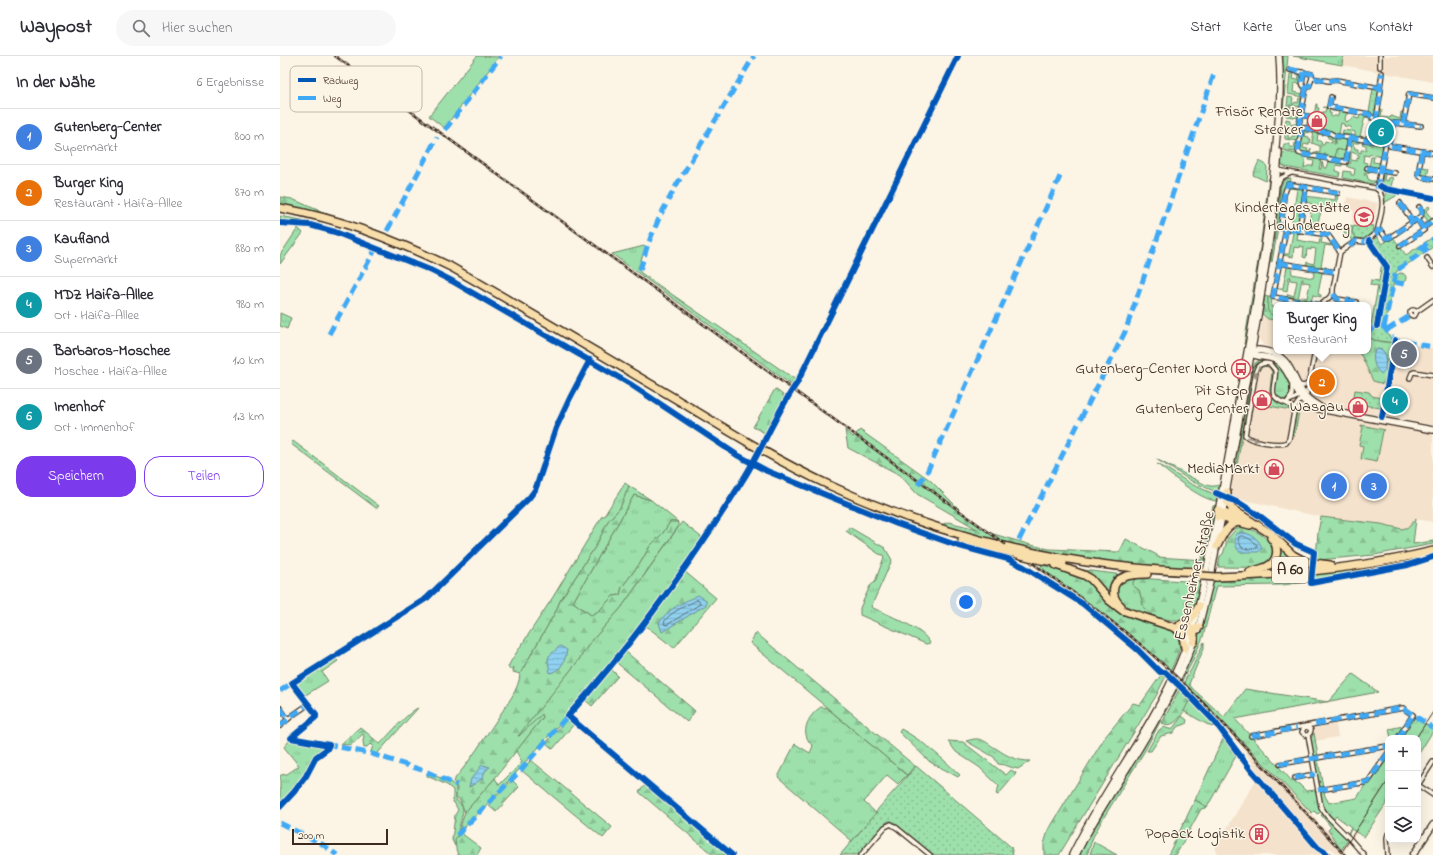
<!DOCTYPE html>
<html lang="de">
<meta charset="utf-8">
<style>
:root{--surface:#fff;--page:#f7f7f7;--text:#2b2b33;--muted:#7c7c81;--line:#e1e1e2;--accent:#7c3aed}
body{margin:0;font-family:"Indie Flower",sans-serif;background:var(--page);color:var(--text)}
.controls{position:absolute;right:12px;bottom:12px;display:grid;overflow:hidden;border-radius:8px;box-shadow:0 4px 16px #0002}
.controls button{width:36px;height:36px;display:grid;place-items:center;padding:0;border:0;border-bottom:1px solid var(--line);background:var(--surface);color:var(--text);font:20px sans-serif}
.scale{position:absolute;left:12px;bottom:10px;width:96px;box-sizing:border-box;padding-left:4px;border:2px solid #3b2a1e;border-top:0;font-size:11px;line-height:14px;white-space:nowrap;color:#3b2a1e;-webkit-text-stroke:3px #fcf5e5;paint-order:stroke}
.you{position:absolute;left:686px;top:546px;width:14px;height:14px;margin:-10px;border:3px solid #fff;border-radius:50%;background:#1a73e8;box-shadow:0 0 0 6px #1a73e833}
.badge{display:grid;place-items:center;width:26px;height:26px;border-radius:50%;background:var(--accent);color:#fff;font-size:13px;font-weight:700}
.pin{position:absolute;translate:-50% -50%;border:2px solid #fff;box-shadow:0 1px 4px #0006}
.popup{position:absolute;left:993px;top:246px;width:98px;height:52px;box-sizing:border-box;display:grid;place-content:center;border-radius:8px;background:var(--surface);filter:drop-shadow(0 1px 3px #0005);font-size:13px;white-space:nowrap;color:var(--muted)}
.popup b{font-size:15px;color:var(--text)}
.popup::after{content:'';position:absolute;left:50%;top:100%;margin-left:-8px;border:8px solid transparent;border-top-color:var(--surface)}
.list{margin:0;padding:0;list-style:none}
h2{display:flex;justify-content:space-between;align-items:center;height:52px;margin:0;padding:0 16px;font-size:17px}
h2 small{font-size:13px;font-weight:400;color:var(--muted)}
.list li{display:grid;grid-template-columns:26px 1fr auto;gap:12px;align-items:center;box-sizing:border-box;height:56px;padding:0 16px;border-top:1px solid var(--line)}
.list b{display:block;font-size:15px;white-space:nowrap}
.list p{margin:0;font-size:13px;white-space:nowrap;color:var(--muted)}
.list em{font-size:13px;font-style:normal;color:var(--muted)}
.actions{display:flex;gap:8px;padding:12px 16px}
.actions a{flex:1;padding:9px 0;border:1px solid var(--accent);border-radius:16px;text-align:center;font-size:14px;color:var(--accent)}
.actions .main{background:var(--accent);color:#fff}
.icon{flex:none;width:22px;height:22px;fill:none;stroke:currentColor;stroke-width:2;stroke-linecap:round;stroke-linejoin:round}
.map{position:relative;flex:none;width:1153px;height:799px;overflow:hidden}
header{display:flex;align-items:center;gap:24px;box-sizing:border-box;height:56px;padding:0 20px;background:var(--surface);border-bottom:1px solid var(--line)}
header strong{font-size:19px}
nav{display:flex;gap:22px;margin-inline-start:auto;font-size:14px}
.search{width:280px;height:36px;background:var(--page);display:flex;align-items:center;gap:10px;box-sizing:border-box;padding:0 14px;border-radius:22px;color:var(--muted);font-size:15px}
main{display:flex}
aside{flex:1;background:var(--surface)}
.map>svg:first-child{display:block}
</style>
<header>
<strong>Waypost</strong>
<div class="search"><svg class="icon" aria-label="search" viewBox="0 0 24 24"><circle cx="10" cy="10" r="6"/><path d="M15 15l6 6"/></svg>Hier suchen</div>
<nav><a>Start</a><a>Karte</a><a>Über uns</a><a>Kontakt</a></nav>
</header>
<main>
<aside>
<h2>In der Nähe<small>6 Ergebnisse</small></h2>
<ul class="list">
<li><span class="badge" style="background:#3f7fe0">1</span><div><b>Gutenberg-Center</b><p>Supermarkt</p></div><em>800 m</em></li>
<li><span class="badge" style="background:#e8710a">2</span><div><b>Burger King</b><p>Restaurant · Haifa-Allee</p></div><em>870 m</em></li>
<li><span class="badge" style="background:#3f7fe0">3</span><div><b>Kaufland</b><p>Supermarkt</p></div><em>880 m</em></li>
<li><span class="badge" style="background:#0f9aa8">4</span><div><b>MDZ Haifa-Allee</b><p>Ort · Haifa-Allee</p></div><em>980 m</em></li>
<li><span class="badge" style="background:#6b7280">5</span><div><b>Barbaros-Moschee</b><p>Moschee · Haifa-Allee</p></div><em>1.0 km</em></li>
<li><span class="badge" style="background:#0f9aa8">6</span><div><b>Imenhof</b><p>Ort · Immenhof</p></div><em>1.3 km</em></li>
</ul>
<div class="actions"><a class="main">Speichern</a><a>Teilen</a></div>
</aside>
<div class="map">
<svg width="1153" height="799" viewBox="0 0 1153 799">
<defs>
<pattern id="grass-tufts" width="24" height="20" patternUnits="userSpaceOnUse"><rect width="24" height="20" fill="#9de0ab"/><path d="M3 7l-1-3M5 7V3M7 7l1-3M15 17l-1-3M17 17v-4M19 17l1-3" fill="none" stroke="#88c093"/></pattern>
<pattern id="forest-firs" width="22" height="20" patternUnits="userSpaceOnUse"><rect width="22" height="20" fill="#9de0ab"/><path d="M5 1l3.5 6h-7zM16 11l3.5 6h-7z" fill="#88c093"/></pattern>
<pattern id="park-dots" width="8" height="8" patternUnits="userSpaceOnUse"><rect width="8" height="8" fill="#9de0ab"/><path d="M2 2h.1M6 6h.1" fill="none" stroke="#88c093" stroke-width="1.8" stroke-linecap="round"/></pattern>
<pattern id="water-rules" width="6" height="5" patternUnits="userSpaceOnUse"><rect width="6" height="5" fill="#8fd1f0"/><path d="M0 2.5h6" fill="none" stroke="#7cb4cd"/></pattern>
</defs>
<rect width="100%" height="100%" fill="#fcf5e5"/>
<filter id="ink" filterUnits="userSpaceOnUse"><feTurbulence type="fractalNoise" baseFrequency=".025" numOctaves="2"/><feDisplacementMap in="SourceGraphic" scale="8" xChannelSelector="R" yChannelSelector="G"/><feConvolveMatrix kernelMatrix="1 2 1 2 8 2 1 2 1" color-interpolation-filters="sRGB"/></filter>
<g filter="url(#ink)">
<g fill="#f4e2cc">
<path d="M1063,0H1153V26L1062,9Z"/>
<path d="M1067,141L1098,147L1093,170L1081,168L1080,172L1073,170L1074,167H1072L1074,155L1065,153Z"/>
<path d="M984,260L988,263L996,264V293L983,289L979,283L983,261Z"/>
<path d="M1134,289L1153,292V369L1103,360L1112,311L1129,314Z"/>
<path d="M1000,295H1080V298L1093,325L1107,329L1102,360L1046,350L1037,345L1032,340L1024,327L1021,326L1008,301Z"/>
<path d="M984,303L1002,313L1012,336L1023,352L1033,356L1094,367L1153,377V466L1136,463L1130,471L1122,473L1101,468L1041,461L950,441L973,312L978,305Z"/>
<path d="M748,506L754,507L853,580L891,614L889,617L851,583L821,559Z"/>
<path d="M908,629L1032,757L1040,769L1050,776L1055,786L1061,792L1058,798L1050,792L1042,799H939L935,792L977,722L971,714L975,712L962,691L906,633Z"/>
<path d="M1056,668L1058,681L1035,685L1034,677L1035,672Z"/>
<path d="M1108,730L1062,799H1059L1080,765Z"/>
</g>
<g fill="url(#grass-tufts)" stroke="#6c8564">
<path d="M1013,0H1063L1062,9Z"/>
<path d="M979,105L985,108L987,111L986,125L973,119Z"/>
<path d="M989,122H991L987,161L967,288H964L980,193Z"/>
<path d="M1001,125L991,200L984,237L999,131Z"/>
<path d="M1106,136L1116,138V140L1104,147Z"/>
<path d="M18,172L23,177L0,208V199Z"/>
<path d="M364,190L366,191L358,212L361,217L516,324L513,330L332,198Z"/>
<path d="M0,257L11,262L7,273L0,270Z"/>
<path d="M982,303L995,306L1002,313L1012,335C1012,335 1010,340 1010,341C1006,345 998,344 996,339C992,330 1006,304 984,306C978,306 975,310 974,316L956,414H954L973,312L975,307Z"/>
<path d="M987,309C1002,316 985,334 995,345C999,349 1005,349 1010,351L1011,354L989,350L988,352L992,315L989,311C982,309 979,313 977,319V316L980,311Z"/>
<path d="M1027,351L1024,354L1019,356L1014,381L1012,378C1014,367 1013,353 1027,351Z"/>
<path d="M1081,369L1105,374L1103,375L1097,406L1081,403L1083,390L1079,389L1083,371L1081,370Z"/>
<path d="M13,385L99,450L96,452L11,388Z"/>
<path d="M876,403L924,428C928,430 934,431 938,429L939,430L936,445C919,443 891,419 877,408L887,413L911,428L934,438H936V436L913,426Z"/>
<path d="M345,427L349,430L340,452L328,465L317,488L280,545L276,555L240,618L233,616L234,611L230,614L228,611L231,605L273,541L322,460H324Z"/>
<path d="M354,439L371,444L398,466H390L383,477L370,490L361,506L342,531L340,539L333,540L320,554L312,560L293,546Z"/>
<path d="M402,466L421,481V483L376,549L330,611L220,735L181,775H179L185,756L215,722L219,729L242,706L236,695L263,661L262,659L239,680H237L298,605L309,588L341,552Z"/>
<path d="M569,471L605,492L612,504L591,551C606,558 643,572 650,587L646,588L580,559V552L590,530L595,526L604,501L603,499L599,498L566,475Z"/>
<path d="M999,489L1025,508L991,511Z"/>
<path d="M796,513L844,519L841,520L833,544Z"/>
<path d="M849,522H856L853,526L859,534L864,552L874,561C859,555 846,553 836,541L838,527Z"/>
<path d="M924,586V592L909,628L913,633L944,661L965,633L1048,646L1073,618L1098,636L955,663L1011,724L1019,728L1026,735L1036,734L1040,751L1039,752L1041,756L1037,758L1034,755L1032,757L904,626L912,612Z"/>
<path d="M55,602L58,605L42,616L48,625L24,640L14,628Z"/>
<path d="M911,641L935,666L932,671L903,655Z"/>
<path d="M541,651L547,652L627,719L618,728L607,719L584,746L596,757L572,785L498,721L515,688L530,697L533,690C519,678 527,660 541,651Z"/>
<path d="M902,660L907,664L906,668L897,671L893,677L881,680L871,695H867L879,674L883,671L889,673L893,672Z"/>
<path d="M1134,661L1153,673V675L1138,699V682H1119Z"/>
<path d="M621,673C643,685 662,702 680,719L678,721L650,706L619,676Z"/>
<path d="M1034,677L1038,700L1034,701L1031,682Z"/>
<path d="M694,683C704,682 709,689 717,693C727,700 737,705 750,705L738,713C731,712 725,708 718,708L714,701L686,685Z"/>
<path d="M943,683L956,700L927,751L915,744Z"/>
<path d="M10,684L20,685L47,690V692L36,699L32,704L25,721L14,735L0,749V720L1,719L7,718L19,710L4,691Z"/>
<path d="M668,685L683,686L726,719L731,714L736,717L735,719L718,739L716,738L719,730L699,711L676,696Z"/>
<path d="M1108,699V745L1084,781L1071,773L1069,776V778L1068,777L1071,771L1056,760L1054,763C1045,755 1042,747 1040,736L1044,735L1045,740L1049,747L1077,742L1085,729L1091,726Z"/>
<path d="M1038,703L1043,732H1040L1034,704Z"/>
<path d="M147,717C154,720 175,725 176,733C177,736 175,740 176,743C178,746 182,749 183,753C184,757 175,782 175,790L172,784L175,759L178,754L175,748L173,746V734L167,729L147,720Z"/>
<path d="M1043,758L1068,784L1061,794L1048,774L1051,771L1041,759Z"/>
<path d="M814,786L837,799L810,798Z"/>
</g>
<g fill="url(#forest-firs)" stroke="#6c8564" fill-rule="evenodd">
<path d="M1003,0H1008L1003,54Z"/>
<path d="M1011,122L1010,128H1007L1000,167L996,169L1001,130L1004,124Z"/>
<path d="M0,141L12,143L47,158L0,149Z"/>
<path d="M0,160L32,166L31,168L0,166Z"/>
<path d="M996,171L998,172L992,206L991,205Z"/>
<path d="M985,240L988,241V255L996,260V264L988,263L982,258Z"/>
<path d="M1088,280L1094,284L1114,287L1107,329L1093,325L1081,299H1080V295H1088ZM1098,293L1102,294L1106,299L1105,315L1099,316L1094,304L1095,295Z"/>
<path d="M495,333L503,339L504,344L485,377L473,371Z"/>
<path d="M565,374L573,381L580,374L650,424L690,464L710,477L751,489L769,493L838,496L840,495L846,483L877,499V501L924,504V502H922L933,450L936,449L925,511L899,512L858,510L811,504L732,490L661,469L668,466L697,473L637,438L620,419L568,392Z"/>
<path d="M349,430L371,444L354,439L293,546L311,559L320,554L333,540L340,539L342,531L361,506L370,490L383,477L390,466H398V471L341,552L309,588L298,605L238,680H239L262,658L263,661L215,722L185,756L179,743L176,741L177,732L173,725C190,705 203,684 218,662C226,649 239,634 240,618L276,555L280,545L317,488L328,465L340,452ZM202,709L209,711C202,717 199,727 189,731Z"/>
<path d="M1041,461L1101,468L1122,473L1129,471L1136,463L1133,488L1153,485V488L1094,499L1038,504L1036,503L1038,476Z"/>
<path d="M965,471C978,475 998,486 991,502C989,505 985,509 982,510C975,512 947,511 938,511L940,500L943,498L948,482L957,472Z"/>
<path d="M1153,498V500L1131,508L1035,527L1032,526L1031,520L1028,526L1002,529L936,530L923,581L911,608L864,696L821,766L813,781L807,799H798L815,769L897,633L911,601L920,575L933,525H945Z"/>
<path d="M762,509C777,513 795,516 808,525C819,534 825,547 838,555C852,564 874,569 890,574C907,585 897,599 891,614C849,577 806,545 760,512Z"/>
<path d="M403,514L436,542L394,592L365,569Z"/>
<path d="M856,522L921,526L919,539L910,556L907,560L898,564H891L874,561L864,552L859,534L853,530V526Z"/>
<path d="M476,577L635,710L627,719L470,587Z"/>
<path d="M345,595L415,655L407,666L337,607Z"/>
<path d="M331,613L338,620L312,650L304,643Z"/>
<path d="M881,619L885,622L876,640L779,799H764V788L768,775L825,681L853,647L860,649Z"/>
<path d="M900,632L911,641C905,652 897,675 882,667Z"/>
<path d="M138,652L97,698L91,696L93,689L90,688L87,691L84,692L83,685L84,680L83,678C74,685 75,691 61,688L80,671L100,688C108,680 129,655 138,652Z"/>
<path d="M287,662L294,668L273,693L266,687Z"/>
<path d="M251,704L332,771L323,782L241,714Z"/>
<path d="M232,724L239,731L216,756L208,749Z"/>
<path d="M366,728L450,799H433L359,736Z"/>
<path d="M915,744L927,751L925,752L921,753L896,799H888Z"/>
<path d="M181,777L201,792L197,799H178L176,793L175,783Z"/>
</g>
<g fill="url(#park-dots)" stroke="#6c8564">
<path d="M1093,33L1100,35L1095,60L1089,56Z"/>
<path d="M1056,93L1066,95L1065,103H1055Z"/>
<path d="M1141,111L1149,112L1147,121L1141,120L1140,118Z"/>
<path d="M1081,168L1093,170L1092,177L1083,183L1076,182L1072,177L1073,170L1080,171Z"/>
<path d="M1097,181L1102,188L1113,181L1126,199L1153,181V191L1116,216L1104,272L1114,287L1094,284L1088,280V272L1091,269L1098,230L1090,229L1091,224L1099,225L1102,206L1089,186Z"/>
<circle cx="1121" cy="222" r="5"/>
<path d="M1075,334L1089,336L1092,340L1101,342L1100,352L1073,347Z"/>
<path d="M1123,670L1115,682H1111L1109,673Z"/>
<path d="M636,710L731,791L733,799H654L612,765H608L579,799H560L596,757L598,753Z"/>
</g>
<g fill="#9de0ab" stroke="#6c8564">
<path d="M197,0L219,1L165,71H163L149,60Z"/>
<path d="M1010,18H1014L1013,23L1018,24L1019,19L1018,18L1022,19L1021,28L1014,27L1013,36L1024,38L1023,41L1008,38Z"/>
<path d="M1008,41L1013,42L1012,48H1014L1015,46L1018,47L1019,42L1023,43L1021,51L1009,49V50L1011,51L1010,58L1014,59L1015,57H1016L1017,53H1020L1019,62L1006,60Z"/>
<path d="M1036,48H1037V52H1039L1038,58L1042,59V56H1045L1046,52L1043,51L1050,52L1049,57H1051V61H1053L1054,60H1058L1059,56L1052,55L1051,52L1068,55V58H1066L1065,64L1067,66L1069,64H1072L1073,61L1079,63L1080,58L1089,60L1090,61V65V62L1085,61L1080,80L1085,81L1086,79L1087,80L1086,83L1075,82V76L1072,75L1070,81L1062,79L1063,74L1070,75L1071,71L1064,70V68L1061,67L1059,79L1055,78L1054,76L1042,74L1045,62L1034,60Z"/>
<path d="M1100,54H1102L1101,61L1110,62L1111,60L1120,63L1121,56H1124L1122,65L1120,66L1113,65V66L1101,64L1098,61Z"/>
<path d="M1028,62L1036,63L1034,64L1033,68H1040L1041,64H1042L1041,74L1026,71Z"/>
<path d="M1006,63L1010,64V68L1012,69L1013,68H1016L1017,64H1018L1017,73L1005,71Z"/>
<path d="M1005,74L1009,75L1008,82H1011L1012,80H1015L1016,77L1013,76L1014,75L1020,76L1018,85L1005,83Z"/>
<path d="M1023,74H1029V77L1025,76L1024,80L1029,81V83H1031L1030,87H1029L1028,89L1024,88L1023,92L1028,93L1027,95L1029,96L1031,92L1030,98L1020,95L1019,93Z"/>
<path d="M1034,75L1043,77V79L1038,78L1037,84L1042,86L1041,89H1044L1045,85L1052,87V83L1048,82V81L1047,80V78L1055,81L1054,88H1055L1056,81L1066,83L1068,86L1066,95L1056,93L1055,103L1045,101L1046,98H1044L1043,101L1033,99L1034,96L1040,97V90L1032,87Z"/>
<path d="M1074,84L1079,85V87H1074L1073,90L1075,91V93H1078V96L1081,97V94H1086V89L1082,88L1083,86L1088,87L1091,85L1090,89L1092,90L1093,86L1103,88L1101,101L1090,98L1089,100L1084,99L1083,106L1087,107L1086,113L1092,114V115H1089V117L1085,116L1084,119H1087L1088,123L1090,124V125H1097L1092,128L1063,122L1064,115L1071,116V119H1074L1075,113L1068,111L1067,107L1070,108L1071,106L1068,105L1069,97H1071V104L1077,105V102H1079V99L1069,95L1071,87Z"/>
<path d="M1015,87L1018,88L1016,96L1003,94L1004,88H1009V90L1014,92Z"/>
<path d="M1007,96L1026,100L1024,112L1028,110H1033L1034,105L1029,104L1030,101L1041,104L1039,113H1041L1042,106L1044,112H1047L1049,105L1062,107V110L1056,109V115L1060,116L1059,121L1005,111L1001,108L1003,97Z"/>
<path d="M1091,101H1094L1093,106L1100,107L1099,113L1089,111Z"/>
<path d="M1103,116L1109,117V118H1105L1104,124L1108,125L1109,121L1113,122L1111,131L1104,130L1102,127Z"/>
<path d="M1009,130L1024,132L1017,174L1011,173L1017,133L1008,132Z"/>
<path d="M1056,137L1058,138L1056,151L1053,150L1051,156L1050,152L1045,151L1042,153L1036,172L1041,173V176L1032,175L1033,170L1020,168L1021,164H1023V166L1029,167L1032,148L1027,146L1026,148H1024L1025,140L1055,144Z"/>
<path d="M1149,150L1150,152L1146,155L1152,163L1153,162V164L1149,167L1143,158V154Z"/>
<path d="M1066,169L1073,170L1072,177L1076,182L1072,185L1068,178H1064Z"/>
<path d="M1008,174L1018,176L1017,184L1039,188L1040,182L1042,183L1041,187L1053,189L1051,190L1045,189L1041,210L1046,211V213L1026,209L1027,206L1034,208L1036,193L1031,192V194L1027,193L1026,202L1023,201L1024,191L1019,190V192L1014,191L1013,201L1003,199V198H1009L1013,177L1007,175Z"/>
<path d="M1004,209L1011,210L1012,218L1033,222L1035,216H1032V214L1046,216L1045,217H1042L1038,238L1041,239V241L1033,239L1031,245L1021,243L1022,241L1027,242L1030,227L1025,226L1023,227V223H1022L1018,243L1007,240L1008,238L1014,240L1017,225L1010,224L1011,221H1009L1007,235L996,232H1003L1007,211L1004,210Z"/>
<path d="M988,241H992L991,251L996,252V260C983,257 989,249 988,241Z"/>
</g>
<g fill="url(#water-rules)" stroke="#6d8e9c">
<path d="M1098,293L1103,295L1106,299L1105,315L1102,318C1095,315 1091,302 1095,295Z"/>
<path d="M962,476C971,478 980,483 982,493L978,496H960C955,491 954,485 956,478Z"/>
<path d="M418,539L426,544V549L382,576L379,567C387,553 404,546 418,539Z"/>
<path d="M280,590L287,594C285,605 282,614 270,617L268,605L269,600Z"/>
<path d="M202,709L210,711L205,715L202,723L189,731L191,723Z"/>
</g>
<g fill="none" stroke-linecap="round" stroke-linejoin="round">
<g stroke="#5d6d72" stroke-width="1">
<path d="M962,480C969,482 972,484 977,489V492L968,493L962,492L958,484L959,481Z"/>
<path d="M417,544L420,546V548L387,569L384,568C385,558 408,549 417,544Z"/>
</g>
<g stroke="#3b2a1e" stroke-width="6">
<g id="street">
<path d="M1100,11V0"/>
<path d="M1010,14L1032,18V22L1049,25L1056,24L1100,32"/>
<path d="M1024,16C1023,22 1020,29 1026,32L1029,31L1032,22"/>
<path d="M1026,32L1019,69L1020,71L1050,77L1055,80L1109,87L1110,90L1153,97"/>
<path d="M1051,41L1049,51L1089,58L1096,65L1113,68L1115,67L1141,70"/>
<path d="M1021,59L1032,61"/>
<path d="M1096,65L1101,34L1100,32L1102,17"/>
<path d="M1123,68L1129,38L1153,42"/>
<path d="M1022,71L1018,94L1019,97L1022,98L1066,106L1070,82"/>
<path d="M1109,87L1113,68"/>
<path d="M1142,95L1138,119L1141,121L1153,123"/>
<path d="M1087,112L1115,117"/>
<path d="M997,114L1095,132C1109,138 1099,165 1097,176L1085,186L1076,185L1060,196L1053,233V238L1041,249"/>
<path d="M998,128L1001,122L1011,117"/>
<path d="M1097,133L1106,87"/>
<path d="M1120,147L1133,166"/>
<path d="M1001,172L1004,139L1008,128L1058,137"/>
<path d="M1143,172L1153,165"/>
<path d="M1006,173L993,241L1041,249"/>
<path d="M1017,174L1048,179L1060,196"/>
<path d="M1098,174L1101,175L1106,182H1109L1141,160L1142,155L1139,151"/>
<path d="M1019,175L1026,131"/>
<path d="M1120,190L1144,174L1137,163"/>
<path d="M1147,202L1153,211"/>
<path d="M999,207L1056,216"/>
<path d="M1053,238L1057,243L1076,246"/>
<circle cx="1133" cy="257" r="3"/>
<path d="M1136,256L1153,244"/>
<path d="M1130,322L1132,317L1134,316L1153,319"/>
<path d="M1019,329L1024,330L1029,327"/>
<path d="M1027,337L1035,295"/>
<path d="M1008,345L1012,339V329"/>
<path d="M1007,346L1021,339"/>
<path d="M1014,354C1010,345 998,348 994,339C991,332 997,322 995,314L990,308C983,306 978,308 976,315L965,379C971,386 997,389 1006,387L1009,383L1015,351L1027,335"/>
<path d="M1015,356L1021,350H1028"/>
<path d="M0,652L8,663"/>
<path d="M0,670L13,659L29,648"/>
<path d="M1028,679L1030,677L1031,674L1029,672L1026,671L1024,672L1022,676L1025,679H1028L1041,751L1047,760L1070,783L1084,799"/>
<path d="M971,680L1123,652L1133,659L1118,682"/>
<path d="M1000,708L1108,690"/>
<path d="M971,714L1038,792L1049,799"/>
<path d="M1015,722L1035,718"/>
<path d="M1138,729L1153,706"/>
<path d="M1138,729L1153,739"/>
<path d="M1038,734L1088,726L1108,697"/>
<path d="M1108,778L1107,782L1108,799"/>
<path d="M581,799L605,771L611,768L617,772L650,799"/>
</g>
</g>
<g stroke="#3b2a1e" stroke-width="8">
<g id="secondary">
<path d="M970,296C975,293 980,294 985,295C1012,300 1010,319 1023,337C1028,344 1036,348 1043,353"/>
<path d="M970,297C978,303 991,299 999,306C1014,320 1014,343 1034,352L1153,374"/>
<path d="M918,574L930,526L979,254L993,160L999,96"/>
<path d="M792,799C823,733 870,676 899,608C916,569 924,528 932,487C940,446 948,404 955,363C971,276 987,189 995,101C998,67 1002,34 999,0"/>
<path d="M796,799C815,759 841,724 863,686C883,653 902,619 915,582"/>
<path d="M1133,799L1153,769"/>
</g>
</g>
<g stroke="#3b2a1e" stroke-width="10">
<g id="highway">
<path d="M0,152C62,163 115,184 171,211C247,254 321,299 396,343C447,374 497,405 551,430C667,484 796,513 923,516"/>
<path d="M947,436V445L952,453L991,478L1013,499L1026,506L1050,509"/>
<path d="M938,454L941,460L943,462L970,469"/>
<path d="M938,461L943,457L960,461"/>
<path d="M682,484L761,504L783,507"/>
<path d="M937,490C942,480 946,469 958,466"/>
<path d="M776,509L804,519L811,523L829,544L842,554L908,576L912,575L919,571"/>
<path d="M970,516C976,514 983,513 988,510C999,504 999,490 991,482"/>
<path d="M936,521C1009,519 1082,512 1153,495"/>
<path d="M841,550C831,542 830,526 844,521C851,518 860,518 867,518"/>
<path d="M900,569L911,563L919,550"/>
<path d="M910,572L914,576V586"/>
<path d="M897,573L903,580L905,592"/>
</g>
</g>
<use href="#street" stroke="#fcf5e5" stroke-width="3.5"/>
<use href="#secondary" stroke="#fcf5e5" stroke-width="5.5"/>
<use href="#highway" stroke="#f8deab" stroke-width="7"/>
<g stroke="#3b2a1e" stroke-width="1">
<path d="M1136,682L1153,656"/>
<path d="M1063,794L1108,725"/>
</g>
<g stroke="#3b2a1e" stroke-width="2.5">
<g id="rail">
<path d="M55,0L725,488"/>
<path d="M751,506C798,540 845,573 887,612C950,671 1006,736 1065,799"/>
</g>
</g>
<use href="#rail" stroke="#fcf5e5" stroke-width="1" stroke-dasharray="3" stroke-linecap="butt"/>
<g stroke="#3b2a1e" stroke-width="10" stroke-linecap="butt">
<path id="highway-bridge" d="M922,520L936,521"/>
</g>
<use href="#highway-bridge" stroke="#f8deab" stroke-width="7"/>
<g stroke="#3fa9f5" stroke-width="5" stroke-dasharray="10 5" stroke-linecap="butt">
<path d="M1009,13L1032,18V22L1049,25L1056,24L1100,32"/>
<path d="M1024,16C1023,22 1020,29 1026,32L1029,31L1032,22"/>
<path d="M1026,32L1019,69L1020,71L1050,77L1055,80L1109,87L1110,90L1153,97"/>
<path d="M1051,41L1049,51L1089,58L1096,65L1113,68L1115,67L1141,70"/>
<path d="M1021,59L1032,61"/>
<path d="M1096,65L1101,34L1100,32L1102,17"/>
<path d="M1123,68L1129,38L1153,42"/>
<path d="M1022,71L1018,94L1019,97L1022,98L1066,106L1070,82"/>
<path d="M165,74L221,0"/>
<path d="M1109,87L1113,68"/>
<path d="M1142,95L1138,119L1141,121L1153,123"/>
<path d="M1087,112L1115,117"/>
<path d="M1097,133L1106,87"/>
<path d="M1058,137L1008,128L1004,139L1001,172L1048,179L1060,196"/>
<path d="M1120,147L1133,166"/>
<path d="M1143,172L1153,165"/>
<path d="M1006,173L993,241L1041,249"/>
<path d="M107,175L157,81"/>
<path d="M1019,175L1026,131"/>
<path d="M1069,190L1076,185L1085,186L1096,178L1098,174L1101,175L1106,182H1109L1141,160L1142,155L1139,151"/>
<path d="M1120,190L1144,174L1137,163"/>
<path d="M1140,194L1141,192L1153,183"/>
<path d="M999,207L1056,216"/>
<path d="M360,214L368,188L380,160L397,128L474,0"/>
<path d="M1114,226L1124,228"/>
<path d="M1053,238L1057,243L1076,246"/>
<path d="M1104,271L1116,215L1148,192"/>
<path d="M1107,274L1131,259"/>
<path d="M1088,276L1097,270L1104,271L1114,284L1153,291"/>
<path d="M49,278L96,192"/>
<path d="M638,429L647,416L782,116"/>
<path d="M739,484L845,276L934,18"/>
<path d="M0,635L15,625"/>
<path d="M0,652L8,663"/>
<path d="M1035,668L1123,652L1153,672"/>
<path d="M0,670L13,659L29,648"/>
<path d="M971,680L1017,672"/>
<path d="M1118,682L1133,659"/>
<path d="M46,688L92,698L145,715L177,729"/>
<path d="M1000,708L1108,690"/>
<path d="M1015,722L1035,718"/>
<path d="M1038,734L1088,726L1108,697"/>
<path d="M0,767L42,788L57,799"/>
<path d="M177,779L239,716L290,657"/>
</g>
<g stroke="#fcf5e5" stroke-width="8">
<g id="cycleway">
<path d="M1100,130L1106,133L1153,142"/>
<path d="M0,167L30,169L55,176L150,214L172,225L350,328L457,399L487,415L617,468L676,489L728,503L744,511L803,548L858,594L880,616H885L906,636L935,666L971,714L1038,792L1046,797"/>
<path d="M1089,185L1107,211L1097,270"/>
<path d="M1102,361L1115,284"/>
<path d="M936,437L961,448L981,461L1016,488L1034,496L1031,527L1128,509L1153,501"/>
<path d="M0,751L14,736L26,720L36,701L47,693L49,689L11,682L36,661V658L12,627L147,542L249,442L255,434L258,426L276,372L290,342L310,304"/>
<path d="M452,799L288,660C353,587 412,506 464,422C483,391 496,357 517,327L678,0"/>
</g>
</g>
<use href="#cycleway" stroke="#0057b8" stroke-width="6"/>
</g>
<defs><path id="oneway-solid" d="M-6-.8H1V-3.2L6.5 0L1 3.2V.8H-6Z"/></defs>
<g fill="#9c9082">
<use href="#oneway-solid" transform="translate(977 316) rotate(111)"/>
<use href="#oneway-solid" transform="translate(973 383) rotate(17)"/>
</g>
</g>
<defs>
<g id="shop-ring" transform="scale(1)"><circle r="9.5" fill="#fcf5e5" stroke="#d1495b" stroke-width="1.5"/><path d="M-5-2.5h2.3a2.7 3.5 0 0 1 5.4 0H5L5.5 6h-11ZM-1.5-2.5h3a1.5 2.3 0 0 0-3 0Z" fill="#d1495b"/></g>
<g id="school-ring" transform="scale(1)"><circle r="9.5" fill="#fcf5e5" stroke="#d1495b" stroke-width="1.5"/><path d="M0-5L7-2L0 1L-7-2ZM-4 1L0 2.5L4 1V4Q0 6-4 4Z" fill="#d1495b"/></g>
<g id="bus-ring" transform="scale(1)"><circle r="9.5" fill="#fcf5e5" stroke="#d1495b" stroke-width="1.5"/><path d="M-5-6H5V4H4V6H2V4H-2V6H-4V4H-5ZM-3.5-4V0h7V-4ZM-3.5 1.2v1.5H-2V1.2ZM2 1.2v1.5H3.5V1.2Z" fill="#d1495b"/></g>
<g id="building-ring" transform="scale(1)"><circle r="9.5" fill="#fcf5e5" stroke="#d1495b" stroke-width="1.5"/><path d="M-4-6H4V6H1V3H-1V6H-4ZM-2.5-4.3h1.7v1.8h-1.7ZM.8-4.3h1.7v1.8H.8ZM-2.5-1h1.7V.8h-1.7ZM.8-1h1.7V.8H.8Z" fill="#d1495b"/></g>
</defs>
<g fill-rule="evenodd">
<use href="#shop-ring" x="1037" y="65"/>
<use href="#school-ring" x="1084" y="161"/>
<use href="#bus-ring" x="961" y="313"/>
<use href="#shop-ring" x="982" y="344"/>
<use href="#shop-ring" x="1078" y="351"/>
<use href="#shop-ring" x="994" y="413"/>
<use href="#building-ring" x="979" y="778"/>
</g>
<g text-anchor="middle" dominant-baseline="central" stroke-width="3" stroke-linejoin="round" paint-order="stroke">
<rect fill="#fcf5e5" stroke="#75675a" stroke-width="1" x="992" y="501" width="36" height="26" rx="3"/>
<g font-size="15" font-weight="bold" fill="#3b2a1e">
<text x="1010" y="514">A 60</text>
</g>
<g font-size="16" fill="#3b2a1e" stroke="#fcf5e5" text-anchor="end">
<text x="1023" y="56">Frisör Renate<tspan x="1023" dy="18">Stecker</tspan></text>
<text x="1070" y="152">Kindertagesstätte<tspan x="1070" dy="18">Holunderweg</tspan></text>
<text x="947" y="313">Gutenberg-Center Nord</text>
<text x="968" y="335">Pit Stop<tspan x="968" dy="18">Gutenberg Center</tspan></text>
<text x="1064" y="351">Wasgau</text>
<text x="980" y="413">MediaMarkt</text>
<text x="965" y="778">Popack Logistik</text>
</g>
<g font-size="16" fill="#3b2a1e" stroke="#fcf5e5">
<text transform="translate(915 520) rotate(-77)">Essenheimer Straße</text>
</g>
</g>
<rect x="10" y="10" width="132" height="46" rx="6" fill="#fcf5e5" stroke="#c2b8a9" stroke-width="1"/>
<rect x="18" y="22" width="18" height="4" fill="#0057b8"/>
<rect x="18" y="40" width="18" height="4" fill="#3fa9f5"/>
<g font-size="11" fill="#3b2a1e">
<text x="43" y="28">Radweg</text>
<text x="43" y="46">Weg</text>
</g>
</svg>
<div class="controls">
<button>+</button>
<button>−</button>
<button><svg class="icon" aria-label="layers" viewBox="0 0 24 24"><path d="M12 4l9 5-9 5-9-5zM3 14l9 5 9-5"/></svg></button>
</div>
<div class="scale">200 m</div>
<div class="you"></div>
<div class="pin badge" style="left:1054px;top:430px;background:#3f7fe0">1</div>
<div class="pin badge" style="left:1042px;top:326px;background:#e8710a">2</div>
<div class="popup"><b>Burger King</b>Restaurant</div>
<div class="pin badge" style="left:1094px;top:430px;background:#3f7fe0">3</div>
<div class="pin badge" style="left:1115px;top:345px;background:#0f9aa8">4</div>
<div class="pin badge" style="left:1124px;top:298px;background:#6b7280">5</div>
<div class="pin badge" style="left:1101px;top:76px;background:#0f9aa8">6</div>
</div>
</main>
